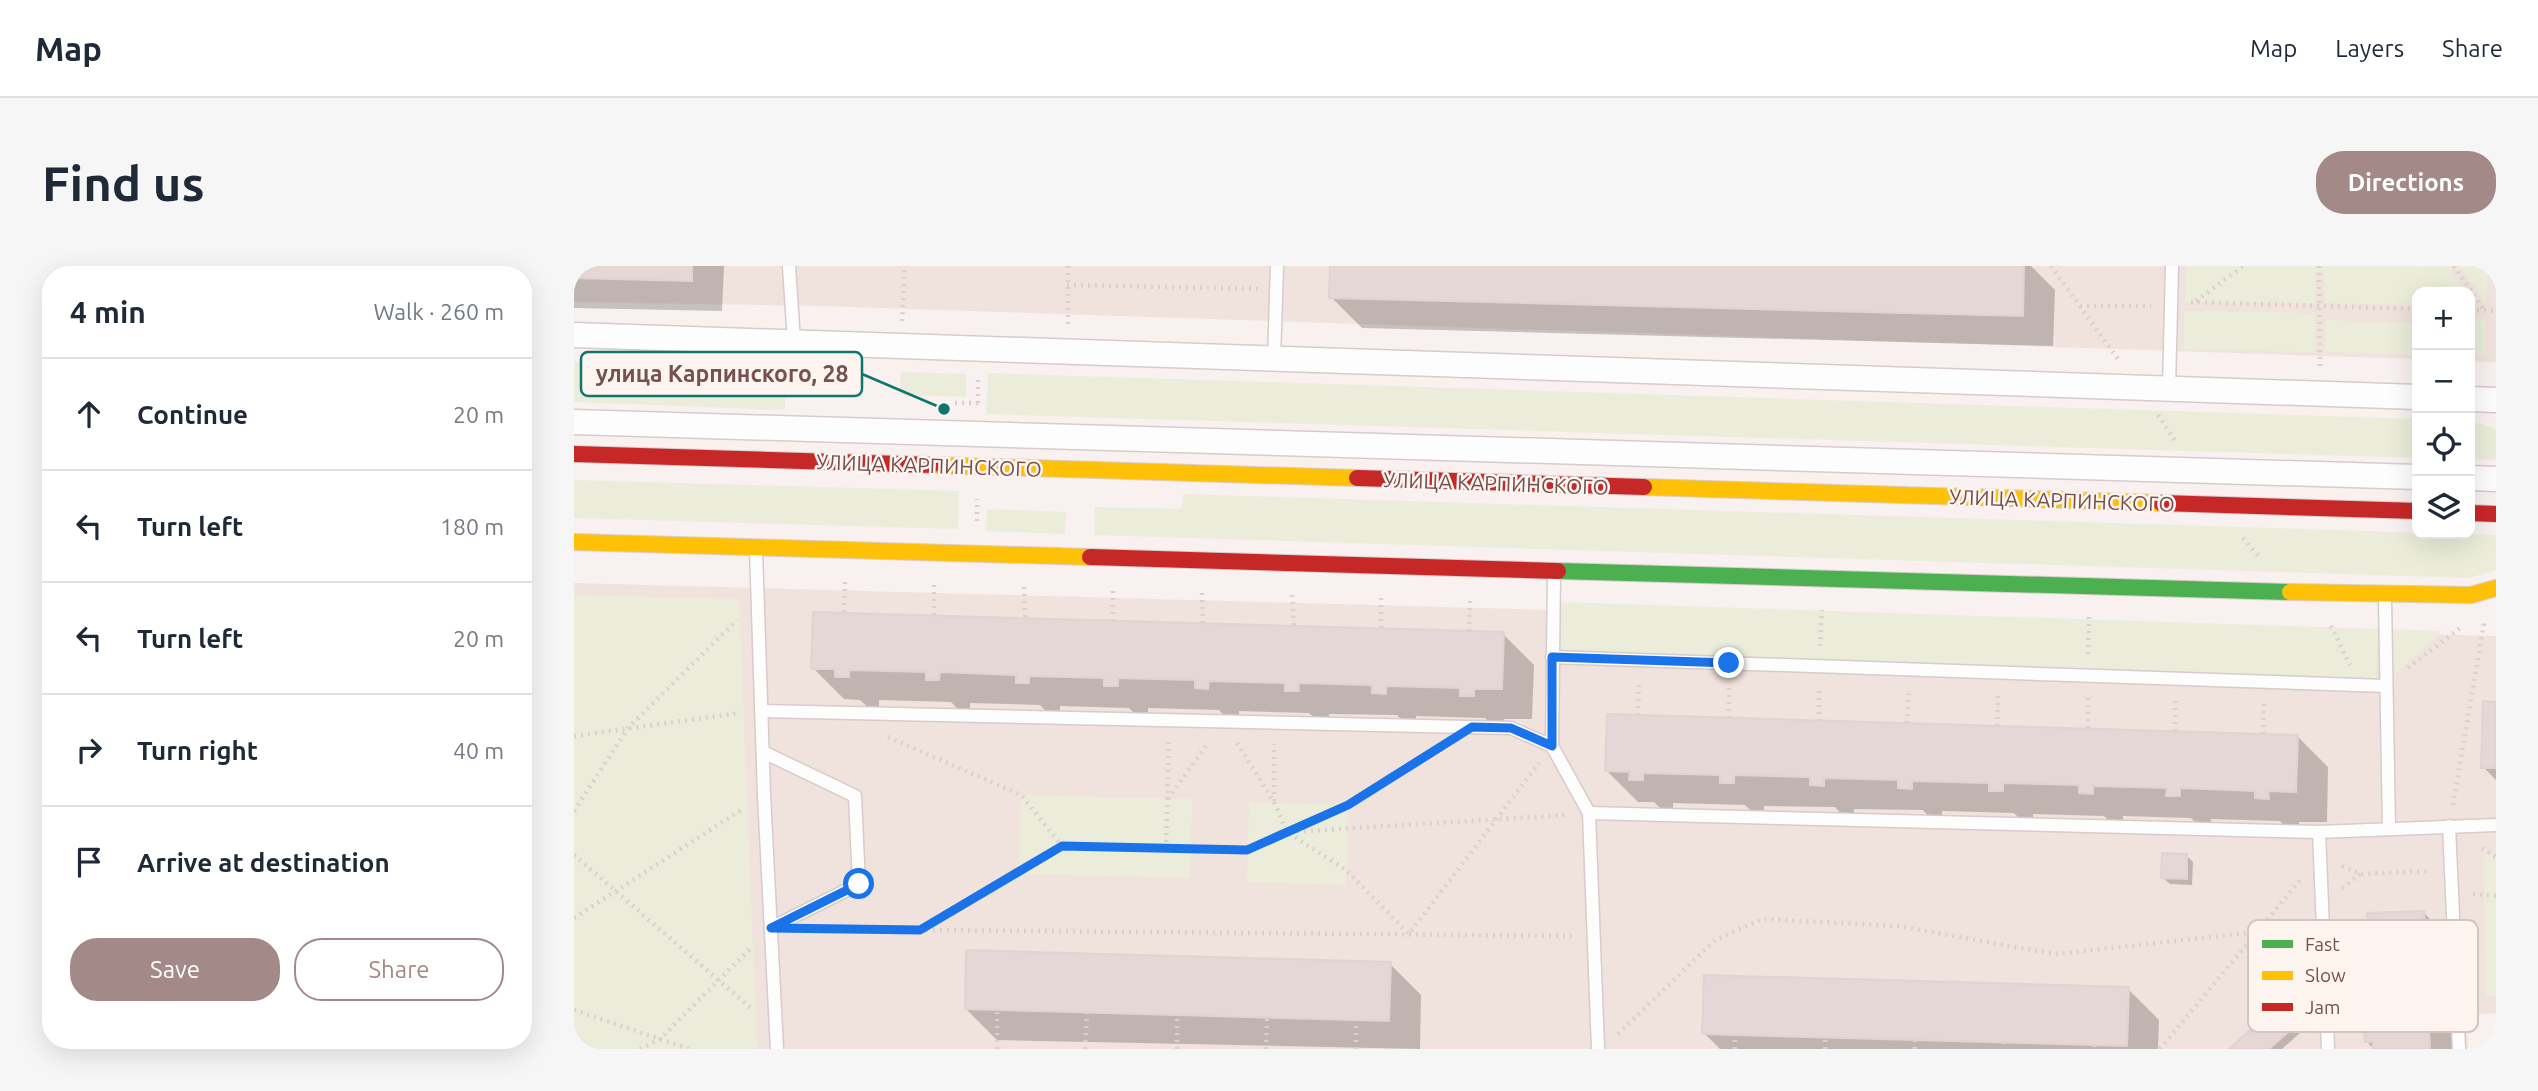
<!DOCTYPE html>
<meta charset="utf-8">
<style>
:root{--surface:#fff;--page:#f6f6f7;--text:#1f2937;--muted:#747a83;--line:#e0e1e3;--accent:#a38987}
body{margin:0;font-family:Ubuntu,sans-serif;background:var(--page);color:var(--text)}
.controls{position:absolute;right:21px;top:21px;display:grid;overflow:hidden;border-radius:14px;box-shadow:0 7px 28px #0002}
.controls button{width:63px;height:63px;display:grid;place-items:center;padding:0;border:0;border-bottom:2px solid var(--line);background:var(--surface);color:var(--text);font:35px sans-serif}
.stop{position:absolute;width:21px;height:21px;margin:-16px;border:5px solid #1a73e8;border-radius:50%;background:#fff}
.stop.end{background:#1a73e8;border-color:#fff;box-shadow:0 2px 7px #0008}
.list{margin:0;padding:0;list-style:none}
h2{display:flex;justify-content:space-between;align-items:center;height:91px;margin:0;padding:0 28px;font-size:30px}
h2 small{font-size:23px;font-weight:400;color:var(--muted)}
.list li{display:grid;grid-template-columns:46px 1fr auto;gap:21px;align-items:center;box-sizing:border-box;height:112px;padding:0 28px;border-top:2px solid var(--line)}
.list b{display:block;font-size:26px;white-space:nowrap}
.list em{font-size:23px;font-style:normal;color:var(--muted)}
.actions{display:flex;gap:14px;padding:21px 28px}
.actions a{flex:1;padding:16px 0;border:2px solid var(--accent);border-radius:28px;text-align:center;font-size:24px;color:var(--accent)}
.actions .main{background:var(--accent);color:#fff}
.icon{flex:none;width:38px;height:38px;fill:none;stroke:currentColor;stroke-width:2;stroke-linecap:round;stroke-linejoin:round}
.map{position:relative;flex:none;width:1922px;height:783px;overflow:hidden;border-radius:28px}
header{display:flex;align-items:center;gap:42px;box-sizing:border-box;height:98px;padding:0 35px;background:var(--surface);border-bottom:2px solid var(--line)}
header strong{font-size:33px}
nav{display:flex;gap:38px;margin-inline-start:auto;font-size:24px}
.intro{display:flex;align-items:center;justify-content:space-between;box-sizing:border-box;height:168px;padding:0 42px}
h1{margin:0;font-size:49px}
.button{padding:18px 32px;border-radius:28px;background:var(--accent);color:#fff;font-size:24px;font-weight:700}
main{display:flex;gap:42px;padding:0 42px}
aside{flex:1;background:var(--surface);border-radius:28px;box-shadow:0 7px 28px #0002}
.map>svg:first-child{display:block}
</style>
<header>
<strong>Map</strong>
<nav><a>Map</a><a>Layers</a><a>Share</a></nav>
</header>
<div class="intro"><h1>Find us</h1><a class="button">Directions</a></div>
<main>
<aside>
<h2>4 min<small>Walk · 260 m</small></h2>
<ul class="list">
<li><svg class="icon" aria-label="ahead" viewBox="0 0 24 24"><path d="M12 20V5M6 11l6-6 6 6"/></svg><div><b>Continue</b></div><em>20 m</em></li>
<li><svg class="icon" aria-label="left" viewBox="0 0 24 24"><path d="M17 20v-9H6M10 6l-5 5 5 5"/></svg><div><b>Turn left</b></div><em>180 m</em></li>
<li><svg class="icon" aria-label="left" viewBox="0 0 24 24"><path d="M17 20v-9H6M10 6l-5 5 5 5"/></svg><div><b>Turn left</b></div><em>20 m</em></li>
<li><svg class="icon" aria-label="right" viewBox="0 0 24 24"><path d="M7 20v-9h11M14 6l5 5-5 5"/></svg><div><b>Turn right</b></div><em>40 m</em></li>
<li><svg class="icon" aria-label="arrive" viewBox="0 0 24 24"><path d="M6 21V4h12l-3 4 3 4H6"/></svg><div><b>Arrive at destination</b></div></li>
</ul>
<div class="actions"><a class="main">Save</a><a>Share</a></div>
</aside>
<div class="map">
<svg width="1922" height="783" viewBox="0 0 1922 783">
<rect width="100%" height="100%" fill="#f8f1ef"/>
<g fill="#f0e2dd">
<path d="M0,0H1922V96L1896,95V26H1843V93L248,40L0,36Z"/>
<path d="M0,317L1922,370V747L1893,749L1894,783H0Z"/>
</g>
<g fill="#ebedda">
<path d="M1612,0H1914L1912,39L1889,3L1877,4L1891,26H1843V39L1751,37L1750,5L1741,6V37L1611,36Z"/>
<path d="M1610,45L1741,47V86L1610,84Z"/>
<rect x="1896" y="51" width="16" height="38"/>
<path d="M1752,54L1843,57L1842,89L1751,86Z"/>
<path d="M0,95L211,103V144L0,136Z"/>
<path d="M327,106L392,108V131L326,129Z"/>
<path d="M414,107L1843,153V192L412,148Z"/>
<path d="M1896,155L1922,162V194L1896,193Z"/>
<path d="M0,214L385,225L384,263L0,252Z"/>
<path d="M609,228L1922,269V304L1895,312L520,269L521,241L608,243Z"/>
<path d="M413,243L492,246L491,268L412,265Z"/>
<path d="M0,329L165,333L183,783H0Z"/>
<path d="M984,336L1804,363L1802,412L983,385Z"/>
<path d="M1818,363L1868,365L1817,412Z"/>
<path d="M447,529L618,533L616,612L445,608Z"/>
<path d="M675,536L774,539L772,619L673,616Z"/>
<path d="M1910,588H1922V730H1912Z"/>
</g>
<g fill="#0003">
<path d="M0,0H150L148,45L0,42Z"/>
<path d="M758,0H1457L1481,24L1479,80L788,62L757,31Z"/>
<path d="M929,368L960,399L958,453H930V461L919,460L911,452L842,450V458H831L823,449L755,448V455H744L735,447L665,445V453H653L645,444L574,442V450H563L555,442L486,440V447H474L466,439L396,437V444H385L377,436L305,434V442L294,441L286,434L270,433L239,402Z"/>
<path d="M1922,438V514L1909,501Z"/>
<path d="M1723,470L1754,501L1753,556H1725V563H1713L1706,555L1637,553L1636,560H1625L1617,552L1549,550V558H1538L1530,550L1459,548V555H1448L1440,547L1368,545V553H1357L1349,544L1280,543V550H1269L1261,541L1190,540V547H1179L1171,539L1099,537V544H1088L1080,536H1064L1033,505Z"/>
<path d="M1613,590L1619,596L1618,619L1596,618L1589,612Z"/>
<path d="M1849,646L1880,677L1885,783H1800L1792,775L1799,764L1796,692L1788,685L1795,673Z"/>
<path d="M816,698L847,729L846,783L423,774L392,743Z"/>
<path d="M1554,723L1585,754L1584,783H1146L1130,767Z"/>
<path d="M1714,732L1737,757L1708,783H1658Z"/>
</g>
<g fill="#e4d7d6" stroke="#e0d3d1" stroke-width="2">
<path d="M0,0H118V15L0,12Z"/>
<path d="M756,0H1450L1449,50L755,32Z"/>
<path d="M239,346L930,366L928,423H900V430H886V422L812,420V428L798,427V419L724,417L725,425H711V417L635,415L634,423L621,422V414L544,412V420H530V412L455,410V417H442V409L366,406L365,414H352V406L275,404V411H261V403H237Z"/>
<path d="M1909,435L1922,436V502H1907Z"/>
<path d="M1033,448L1724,469L1722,526L1694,525L1695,533L1681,532V525L1606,522V530H1592L1593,522L1519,520V528L1505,527V519L1429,517V525H1415V517L1338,515V523L1324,522V514L1250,512V520L1236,519V511L1160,509V517H1146V509L1069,507V514H1055L1056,506L1031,505Z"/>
<path d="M1588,587L1613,588V613L1587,612Z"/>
<path d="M1850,645L1856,783H1799V776H1791L1790,763L1798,762L1794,685H1787L1786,672L1794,671L1793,647Z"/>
<path d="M392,684L817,696L815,755L391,743Z"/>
<path d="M1130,709L1555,721L1553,780L1128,768Z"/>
<path d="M1714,730L1732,750L1695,783H1655Z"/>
</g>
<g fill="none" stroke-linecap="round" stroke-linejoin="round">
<g stroke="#d6cccb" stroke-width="15">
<g id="lane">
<path d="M215,0L220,75"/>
<path d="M700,94L703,0"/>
<path d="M1595,122L1598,0"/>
<path d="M182,283L190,529L203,783"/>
<path d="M980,306L978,480L1015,547L1024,783"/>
<path d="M1811,333L1815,563"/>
<path d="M978,391L1812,420"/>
<path d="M187,445L937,462L978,480"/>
<path d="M189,486L281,530L285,618L197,662"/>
<path d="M1015,547L1745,566"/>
<path d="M1875,560L1885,783"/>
<path d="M1754,783L1745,566L1922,559"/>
</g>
</g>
<g stroke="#d6cccb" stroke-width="27">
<g id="street">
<path d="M0,69L1843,131"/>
<path d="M1896,133L1922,134"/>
<path d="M0,156L1843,211"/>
<path d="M1896,212L1922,213"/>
</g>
</g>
<g stroke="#d9cecc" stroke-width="18">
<path id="fast" d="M984,305L1716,326"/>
</g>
<g stroke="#d9cecc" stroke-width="18">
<g id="slow">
<path d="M358,199L783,212"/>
<path d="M1070,221L1587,237"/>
<path d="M0,276L516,291"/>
<path d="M1716,326L1897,329L1922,322"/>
</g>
</g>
<g stroke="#d9cecc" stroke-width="18">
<g id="jam">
<path d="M0,188L358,199"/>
<path d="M783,212L1070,221"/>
<path d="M1587,237L1843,245"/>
<path d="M1896,247L1922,248"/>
<path d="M516,291L984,305"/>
</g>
</g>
<g stroke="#dad0cf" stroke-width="4.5" stroke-dasharray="2 5" stroke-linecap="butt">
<path d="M494,0V59"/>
<path d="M1477,0L1544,93"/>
<path d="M1745,0L1746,100"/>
<path d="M1880,0L1910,44"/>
<path d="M493,19L684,23"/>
<path d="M1622,35L1669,0"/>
<path d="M1617,36L1843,43"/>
<path d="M1506,40H1577"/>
<path d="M1896,44L1922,45"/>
<path d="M328,55L331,0"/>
<path d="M381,137H404"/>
<path d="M404,137V111"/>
<path d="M1584,149L1602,176"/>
<path d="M403,255V233"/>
<path d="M1669,272L1686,292"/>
<path d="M450,321L451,352"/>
<path d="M628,327L629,357"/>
<path d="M718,329L720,360"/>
<path d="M270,346L271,316"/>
<path d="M360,349V319"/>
<path d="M539,355V324"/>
<path d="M1757,360L1776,399"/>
<path d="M807,362V332"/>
<path d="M895,365L896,335"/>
<path d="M1246,380L1248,344"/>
<path d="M1514,388L1515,351"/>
<path d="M1834,402L1886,362"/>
<path d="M1064,449L1065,415"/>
<path d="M1155,452V418"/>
<path d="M1245,455V420"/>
<path d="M1333,457L1335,423"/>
<path d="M1423,460L1424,426"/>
<path d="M1514,462V428"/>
<path d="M1601,465V434"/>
<path d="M1689,468L1690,437"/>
<path d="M0,470L166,447"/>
<path d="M314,471L447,529L488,580"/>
<path d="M663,477L700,536L713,566L772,604L835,668L965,497"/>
<path d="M594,533L634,477"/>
<path d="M700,535V478"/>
<path d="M1879,539L1910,357"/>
<path d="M0,545L54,462L163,354"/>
<path d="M716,566L993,549"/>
<path d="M1908,582L1922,591"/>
<path d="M592,583L595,475"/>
<path d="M0,589L179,744"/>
<path d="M1768,600L1787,608L1855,605"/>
<path d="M1768,622L1786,608"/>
<path d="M1899,628L1922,630"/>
<path d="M0,652L170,542"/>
<path d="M247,663L998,670"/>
<path d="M347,663L488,580L673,584L774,539L864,482"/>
<path d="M0,744L115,783"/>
<path d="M1044,768L1141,674L1188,653L1324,660L1481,688L1730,661"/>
<path d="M1341,774V783"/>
<path d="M1430,776V783"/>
<path d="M1520,779V783"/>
<path d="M66,783L86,773L177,682"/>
<path d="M423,783V744"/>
<path d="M511,783L513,747"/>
<path d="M603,783V749"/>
<path d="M692,783L693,752"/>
<path d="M782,783V754"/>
<path d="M1161,783V769"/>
<path d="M1251,783V771"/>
<path d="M1586,783L1726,614"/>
</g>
<use href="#lane" stroke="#fefdfd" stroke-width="12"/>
<use href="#street" stroke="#fefdfd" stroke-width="24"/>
<use href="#fast" stroke="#4caf50" stroke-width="16"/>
<use href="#slow" stroke="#ffc107" stroke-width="16"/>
<use href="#jam" stroke="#c62828" stroke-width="16"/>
</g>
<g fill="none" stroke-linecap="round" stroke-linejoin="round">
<path stroke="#1a73e8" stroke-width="9" d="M285,618L197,662L346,664L488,580L673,584L774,539L898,461L937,462L978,480V391L1155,397"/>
</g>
<g text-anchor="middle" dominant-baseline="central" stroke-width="5" stroke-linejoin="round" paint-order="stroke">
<g font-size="21" fill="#75514f" stroke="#fef5f1">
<text transform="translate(355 199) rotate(2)">УЛИЦА КАРПИНСКОГО</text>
<text transform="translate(922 217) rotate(2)">УЛИЦА КАРПИНСКОГО</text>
<text transform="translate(1488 234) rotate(2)">УЛИЦА КАРПИНСКОГО</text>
</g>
</g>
<rect x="1674" y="654" width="230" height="112" rx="10" fill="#fef5f1" stroke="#d5c4c0" stroke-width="2"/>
<rect x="1688" y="674" width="31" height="8" fill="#4caf50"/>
<rect x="1688" y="705" width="31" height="9" fill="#ffc107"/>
<rect x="1688" y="737" width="31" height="8" fill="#c62828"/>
<g font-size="19" fill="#75514f">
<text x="1731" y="685">Fast</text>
<text x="1731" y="716">Slow</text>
<text x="1731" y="748">Jam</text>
</g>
<path fill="none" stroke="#0f766e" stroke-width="2.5" d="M370 143L288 108"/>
<circle fill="#0f766e" stroke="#fef5f1" stroke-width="2.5" cx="370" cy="143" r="7"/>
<rect fill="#fef5f1" stroke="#0f766e" stroke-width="2.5" x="7" y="86" width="281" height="44" rx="7"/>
<g font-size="23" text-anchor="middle" font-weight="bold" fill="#75514f">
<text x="148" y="116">улица Карпинского, 28</text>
</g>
</svg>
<div class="controls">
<button>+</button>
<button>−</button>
<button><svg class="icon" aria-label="locate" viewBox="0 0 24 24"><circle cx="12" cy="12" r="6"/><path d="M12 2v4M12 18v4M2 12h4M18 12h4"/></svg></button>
<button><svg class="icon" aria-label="layers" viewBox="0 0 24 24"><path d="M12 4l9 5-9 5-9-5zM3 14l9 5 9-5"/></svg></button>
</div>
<div class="stop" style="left:285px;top:618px"></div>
<div class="stop end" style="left:1155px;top:397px"></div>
</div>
</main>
